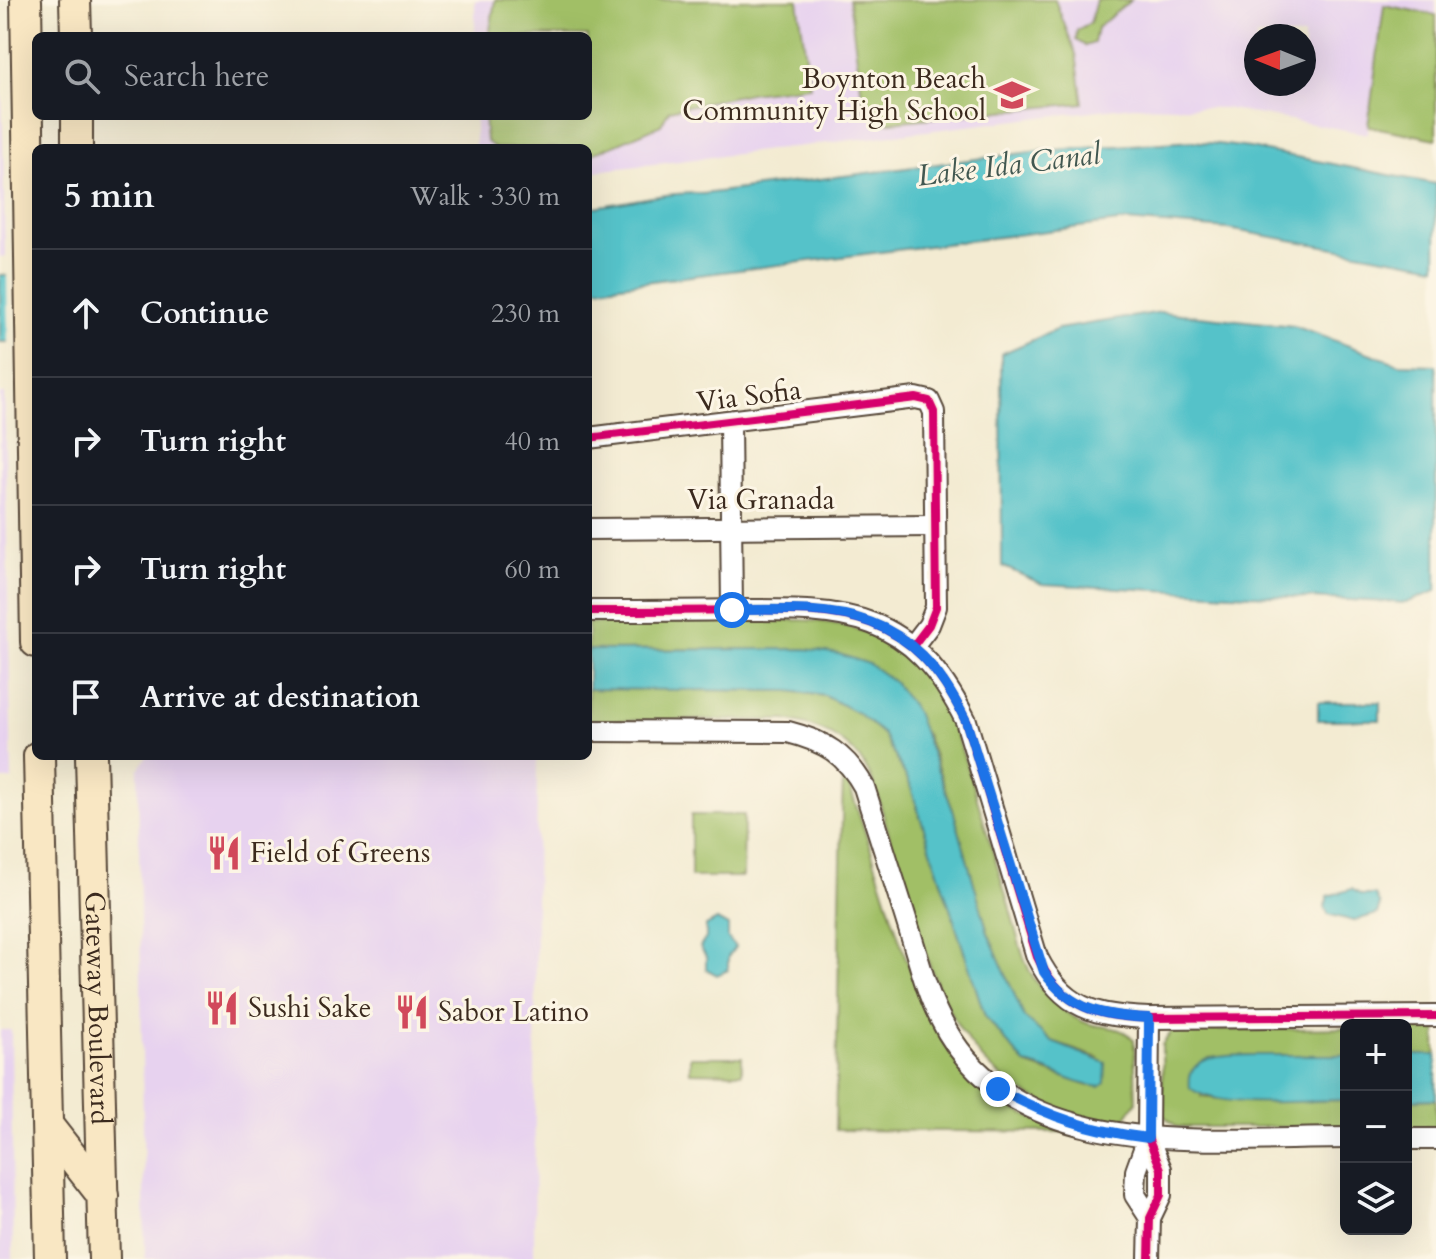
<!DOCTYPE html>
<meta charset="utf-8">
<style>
:root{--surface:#171b24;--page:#20242c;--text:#f1f3f6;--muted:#9ea1a6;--line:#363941}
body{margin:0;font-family:Cardo,serif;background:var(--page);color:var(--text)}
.controls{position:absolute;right:24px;bottom:24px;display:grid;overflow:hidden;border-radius:12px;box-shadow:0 8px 32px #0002}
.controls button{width:72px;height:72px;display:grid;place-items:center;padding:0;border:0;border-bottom:2px solid var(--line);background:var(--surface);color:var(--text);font:40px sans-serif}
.compass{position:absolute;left:1244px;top:24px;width:72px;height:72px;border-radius:50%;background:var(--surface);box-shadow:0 8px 32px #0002;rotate:271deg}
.stop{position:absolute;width:24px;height:24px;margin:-18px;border:6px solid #1a73e8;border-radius:50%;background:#fff}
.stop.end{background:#1a73e8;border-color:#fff;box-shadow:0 2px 8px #0008}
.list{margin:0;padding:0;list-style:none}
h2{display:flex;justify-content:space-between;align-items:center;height:104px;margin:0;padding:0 32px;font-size:34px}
h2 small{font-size:26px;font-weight:400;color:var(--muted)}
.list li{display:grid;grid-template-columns:52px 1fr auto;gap:24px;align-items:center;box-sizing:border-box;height:128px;padding:0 32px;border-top:2px solid var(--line)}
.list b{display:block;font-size:30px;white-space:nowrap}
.list em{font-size:26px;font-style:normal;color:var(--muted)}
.icon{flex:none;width:44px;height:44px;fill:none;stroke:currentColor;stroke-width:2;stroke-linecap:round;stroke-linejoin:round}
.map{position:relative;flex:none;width:1436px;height:1259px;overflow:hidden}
.search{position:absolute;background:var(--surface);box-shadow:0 8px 32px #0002;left:32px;top:32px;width:560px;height:88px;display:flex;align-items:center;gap:20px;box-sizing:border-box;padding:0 28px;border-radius:12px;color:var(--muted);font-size:30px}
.panel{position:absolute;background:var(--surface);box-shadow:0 8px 32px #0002;left:32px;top:144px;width:560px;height:616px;border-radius:12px}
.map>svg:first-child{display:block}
</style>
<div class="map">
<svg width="1436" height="1259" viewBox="0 0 1436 1259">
<rect width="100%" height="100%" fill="#fcf5e5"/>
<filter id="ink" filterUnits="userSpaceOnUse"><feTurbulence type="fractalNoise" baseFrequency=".0125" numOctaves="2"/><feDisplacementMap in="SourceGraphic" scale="16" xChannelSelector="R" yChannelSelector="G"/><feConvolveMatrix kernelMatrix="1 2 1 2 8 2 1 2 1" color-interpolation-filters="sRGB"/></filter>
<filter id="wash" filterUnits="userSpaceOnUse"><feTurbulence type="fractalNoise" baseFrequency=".006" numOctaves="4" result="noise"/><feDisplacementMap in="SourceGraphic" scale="32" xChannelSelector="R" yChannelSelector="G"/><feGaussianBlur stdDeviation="1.8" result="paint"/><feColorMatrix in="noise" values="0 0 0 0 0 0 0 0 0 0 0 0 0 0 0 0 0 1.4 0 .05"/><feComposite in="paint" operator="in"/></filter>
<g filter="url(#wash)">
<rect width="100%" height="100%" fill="#f3ebd2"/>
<g fill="#e7d2ef" fill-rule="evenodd">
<path d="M0,0L5,256L0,257Z"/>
<path d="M475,0H1436V139L1368,126V134L1224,108L1133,106L588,172V148H475V116H588V36H475ZM1256,36H1304V84H1256Z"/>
<path d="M0,394H4L12,780H0Z"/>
<path d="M147,756H537L534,1259H145L138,770Z"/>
<path d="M0,1030H11L13,1259H0Z"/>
</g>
<g fill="#a1bf66" stroke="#6e7442" stroke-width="2">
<path d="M495,0H798L810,86L750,93L669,110L661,125L588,156V148H495L486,141L484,116H588V36H489Z"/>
<path d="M849,0H1055L1076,54L1083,103L881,123L864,110Z"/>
<path d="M1096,0H1131L1097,28L1094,43L1085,46L1076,40L1077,30L1090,23Z"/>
<path d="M1384,5L1436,15V139L1368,126Z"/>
<path d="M801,620C916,625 946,695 975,792C987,831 998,870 1010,909C1017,933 1022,963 1037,983C1049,1001 1069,1017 1089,1024C1105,1028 1123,1026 1134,1040L1136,1103L1125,1119C1104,1126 1075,1113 1054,1106C940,1068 921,932 888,831C880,806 875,774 855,753C836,733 812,725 785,720H588V689L789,691L825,696L858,713L883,734L909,782L985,1016L1025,1064L1089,1086L1099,1058L1052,1042L1024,1018L988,933L954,813L926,734L806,649L588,650V623Z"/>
<path d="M843,772C882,859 909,1028 980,1087C1006,1109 1036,1120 1066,1132L835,1130Z"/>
<path d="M691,815H744L743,877H691Z"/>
<rect x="1406" y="1027" width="30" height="28"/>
<path d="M1346,1028V1055H1252L1209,1058L1201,1097L1243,1101L1346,1100V1127H1177L1163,1115L1162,1045L1172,1031Z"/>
<path d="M690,1057H742V1073L690,1072Z"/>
<path d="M1436,1099V1127H1406V1100Z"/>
</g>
<g fill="#54c2c9" stroke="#487674" stroke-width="2">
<path d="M1193,141L1250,148L1436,184V266L1228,229L1126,221L588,289V208C621,204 674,190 703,194L1039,151Z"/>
<path d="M36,274V342H0V275Z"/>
<path d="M1161,312L1294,326L1399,364L1436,365V591L1406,603L1042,584L1002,566L1001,354L1058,329Z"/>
<path d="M806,649L839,654L869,664L894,682L916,712L954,813L988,933L1024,1017L1052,1042L1106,1063L1105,1083L1100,1087C1069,1084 1051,1068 1025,1064L985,1016L909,782L883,734L858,713L825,696L789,691L588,689V650Z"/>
<rect x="1318" y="702" width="62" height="18"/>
<path d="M1352,889L1361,895H1375L1380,905L1377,914L1353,921L1328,914L1325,906L1328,896Z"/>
<path d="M717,920L728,926V938L735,947L728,957V970L717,975L706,969V957L700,947L706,938V926Z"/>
<path d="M1252,1055H1346V1100C1308,1100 1220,1111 1190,1088C1185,1053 1226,1056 1252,1055Z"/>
<path d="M1406,1055H1436V1099L1406,1100Z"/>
</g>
<path fill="#f3ebd2" d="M36,270V346H8L7,271Z"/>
</g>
<g filter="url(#ink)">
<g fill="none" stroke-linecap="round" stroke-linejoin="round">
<g stroke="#574739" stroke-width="24">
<g id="minor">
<path d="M730,421L732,610"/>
<path d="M588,438L916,398L929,401L934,412L936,607L929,625L913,646"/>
<path d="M588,529L934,526"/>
<path d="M588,611C637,611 687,611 736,610C848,609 911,610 966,721L1037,957C1063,1009 1095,1016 1149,1018L1436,1016"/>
<path d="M588,731L788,732C824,741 846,754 864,787C879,835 895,883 910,932C919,961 926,991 940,1018C1011,1165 1211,1138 1346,1138"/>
<path d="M1149,1018L1148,1138L1136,1171L1135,1195L1150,1218"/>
<path d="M1148,1138L1161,1169V1195L1150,1218L1149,1259"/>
<path d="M1406,1139H1436"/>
</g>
</g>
<g stroke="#574739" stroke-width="34">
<g id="secondary">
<path d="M26,0L36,642"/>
<path d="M75,0L76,36"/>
<path d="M77,116V148"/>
<path d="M39,756L50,1259"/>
<path id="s1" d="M91,756L104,1259"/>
<path d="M48,1126L103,1196"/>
</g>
</g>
<use href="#minor" stroke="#fff" stroke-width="20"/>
<use href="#secondary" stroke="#f9e7c3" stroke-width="30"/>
<g stroke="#fcf5e5" stroke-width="13">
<g id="cycleway">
<path d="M588,438L916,398L929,401L934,412L936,607L929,625L913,646"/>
<path d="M588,611C637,611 687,611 736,610C848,609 911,610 966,721L1037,957C1063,1009 1095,1016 1149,1018L1436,1016"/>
<path d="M1148,1138L1161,1169V1195L1150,1218L1149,1259"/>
</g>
</g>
<use href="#cycleway" stroke="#d6006c" stroke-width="8"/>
</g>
</g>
<g fill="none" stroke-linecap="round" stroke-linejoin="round" filter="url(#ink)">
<path stroke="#1a73e8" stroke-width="10" d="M732,610C845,608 911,608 966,721L1044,972C1071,1011 1105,1016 1149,1018L1148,1138C1090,1131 1048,1116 998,1089"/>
</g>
<defs>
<g id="school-bare" transform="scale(2.76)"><path d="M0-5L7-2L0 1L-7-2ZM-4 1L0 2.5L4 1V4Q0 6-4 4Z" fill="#d1495b" stroke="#fcf5e5" stroke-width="2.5" paint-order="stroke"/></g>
<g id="restaurant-bare" transform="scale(2.76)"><path d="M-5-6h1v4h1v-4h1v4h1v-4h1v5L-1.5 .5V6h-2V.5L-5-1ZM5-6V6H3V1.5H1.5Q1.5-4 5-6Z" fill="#d1495b" stroke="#fcf5e5" stroke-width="2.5" paint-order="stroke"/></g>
</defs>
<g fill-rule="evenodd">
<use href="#school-bare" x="1012" y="95"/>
<use href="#restaurant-bare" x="224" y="853"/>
<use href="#restaurant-bare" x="222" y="1008"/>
<use href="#restaurant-bare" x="412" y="1012"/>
</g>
<g text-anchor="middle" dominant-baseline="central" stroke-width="6" stroke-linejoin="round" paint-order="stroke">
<g font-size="28" fill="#3b2a1e" stroke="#fcf5e5" text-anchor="start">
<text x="986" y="79" text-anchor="end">Boynton Beach<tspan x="986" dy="32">Community High School</tspan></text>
<text x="250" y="853">Field of Greens</text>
<text x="248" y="1008">Sushi Sake</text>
<text x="438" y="1012">Sabor Latino</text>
</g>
<g font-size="28" fill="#3b2a1e" stroke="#fcf5e5">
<text transform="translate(749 396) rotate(-7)">Via Sofia</text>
<text x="761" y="500">Via Granada</text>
<text stroke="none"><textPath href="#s1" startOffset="252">Gateway Boulevard</textPath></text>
</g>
<g font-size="30" font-style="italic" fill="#425851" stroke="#fcf5e5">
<text transform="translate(1009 165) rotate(-7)">Lake Ida Canal</text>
</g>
</g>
</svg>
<div class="controls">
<button>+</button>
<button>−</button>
<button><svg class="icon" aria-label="layers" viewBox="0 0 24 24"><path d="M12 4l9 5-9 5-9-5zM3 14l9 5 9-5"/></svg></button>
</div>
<svg class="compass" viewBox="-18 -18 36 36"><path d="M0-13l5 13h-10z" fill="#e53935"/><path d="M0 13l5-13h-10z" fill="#9ea1a6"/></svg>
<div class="stop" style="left:732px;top:610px"></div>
<div class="stop end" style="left:998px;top:1089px"></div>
<div class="search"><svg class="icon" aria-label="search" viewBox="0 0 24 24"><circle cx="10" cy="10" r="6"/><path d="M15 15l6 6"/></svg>Search here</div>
<section class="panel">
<h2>5 min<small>Walk · 330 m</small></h2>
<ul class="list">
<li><svg class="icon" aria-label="ahead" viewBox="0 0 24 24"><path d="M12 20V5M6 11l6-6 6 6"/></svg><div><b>Continue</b></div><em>230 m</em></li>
<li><svg class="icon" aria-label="right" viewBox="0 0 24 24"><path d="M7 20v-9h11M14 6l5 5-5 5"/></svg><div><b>Turn right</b></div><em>40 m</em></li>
<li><svg class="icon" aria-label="right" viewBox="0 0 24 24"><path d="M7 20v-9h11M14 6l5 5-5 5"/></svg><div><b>Turn right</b></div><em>60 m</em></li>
<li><svg class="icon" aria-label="arrive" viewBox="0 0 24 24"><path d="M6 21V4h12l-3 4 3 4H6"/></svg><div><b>Arrive at destination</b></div></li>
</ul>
</section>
</div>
